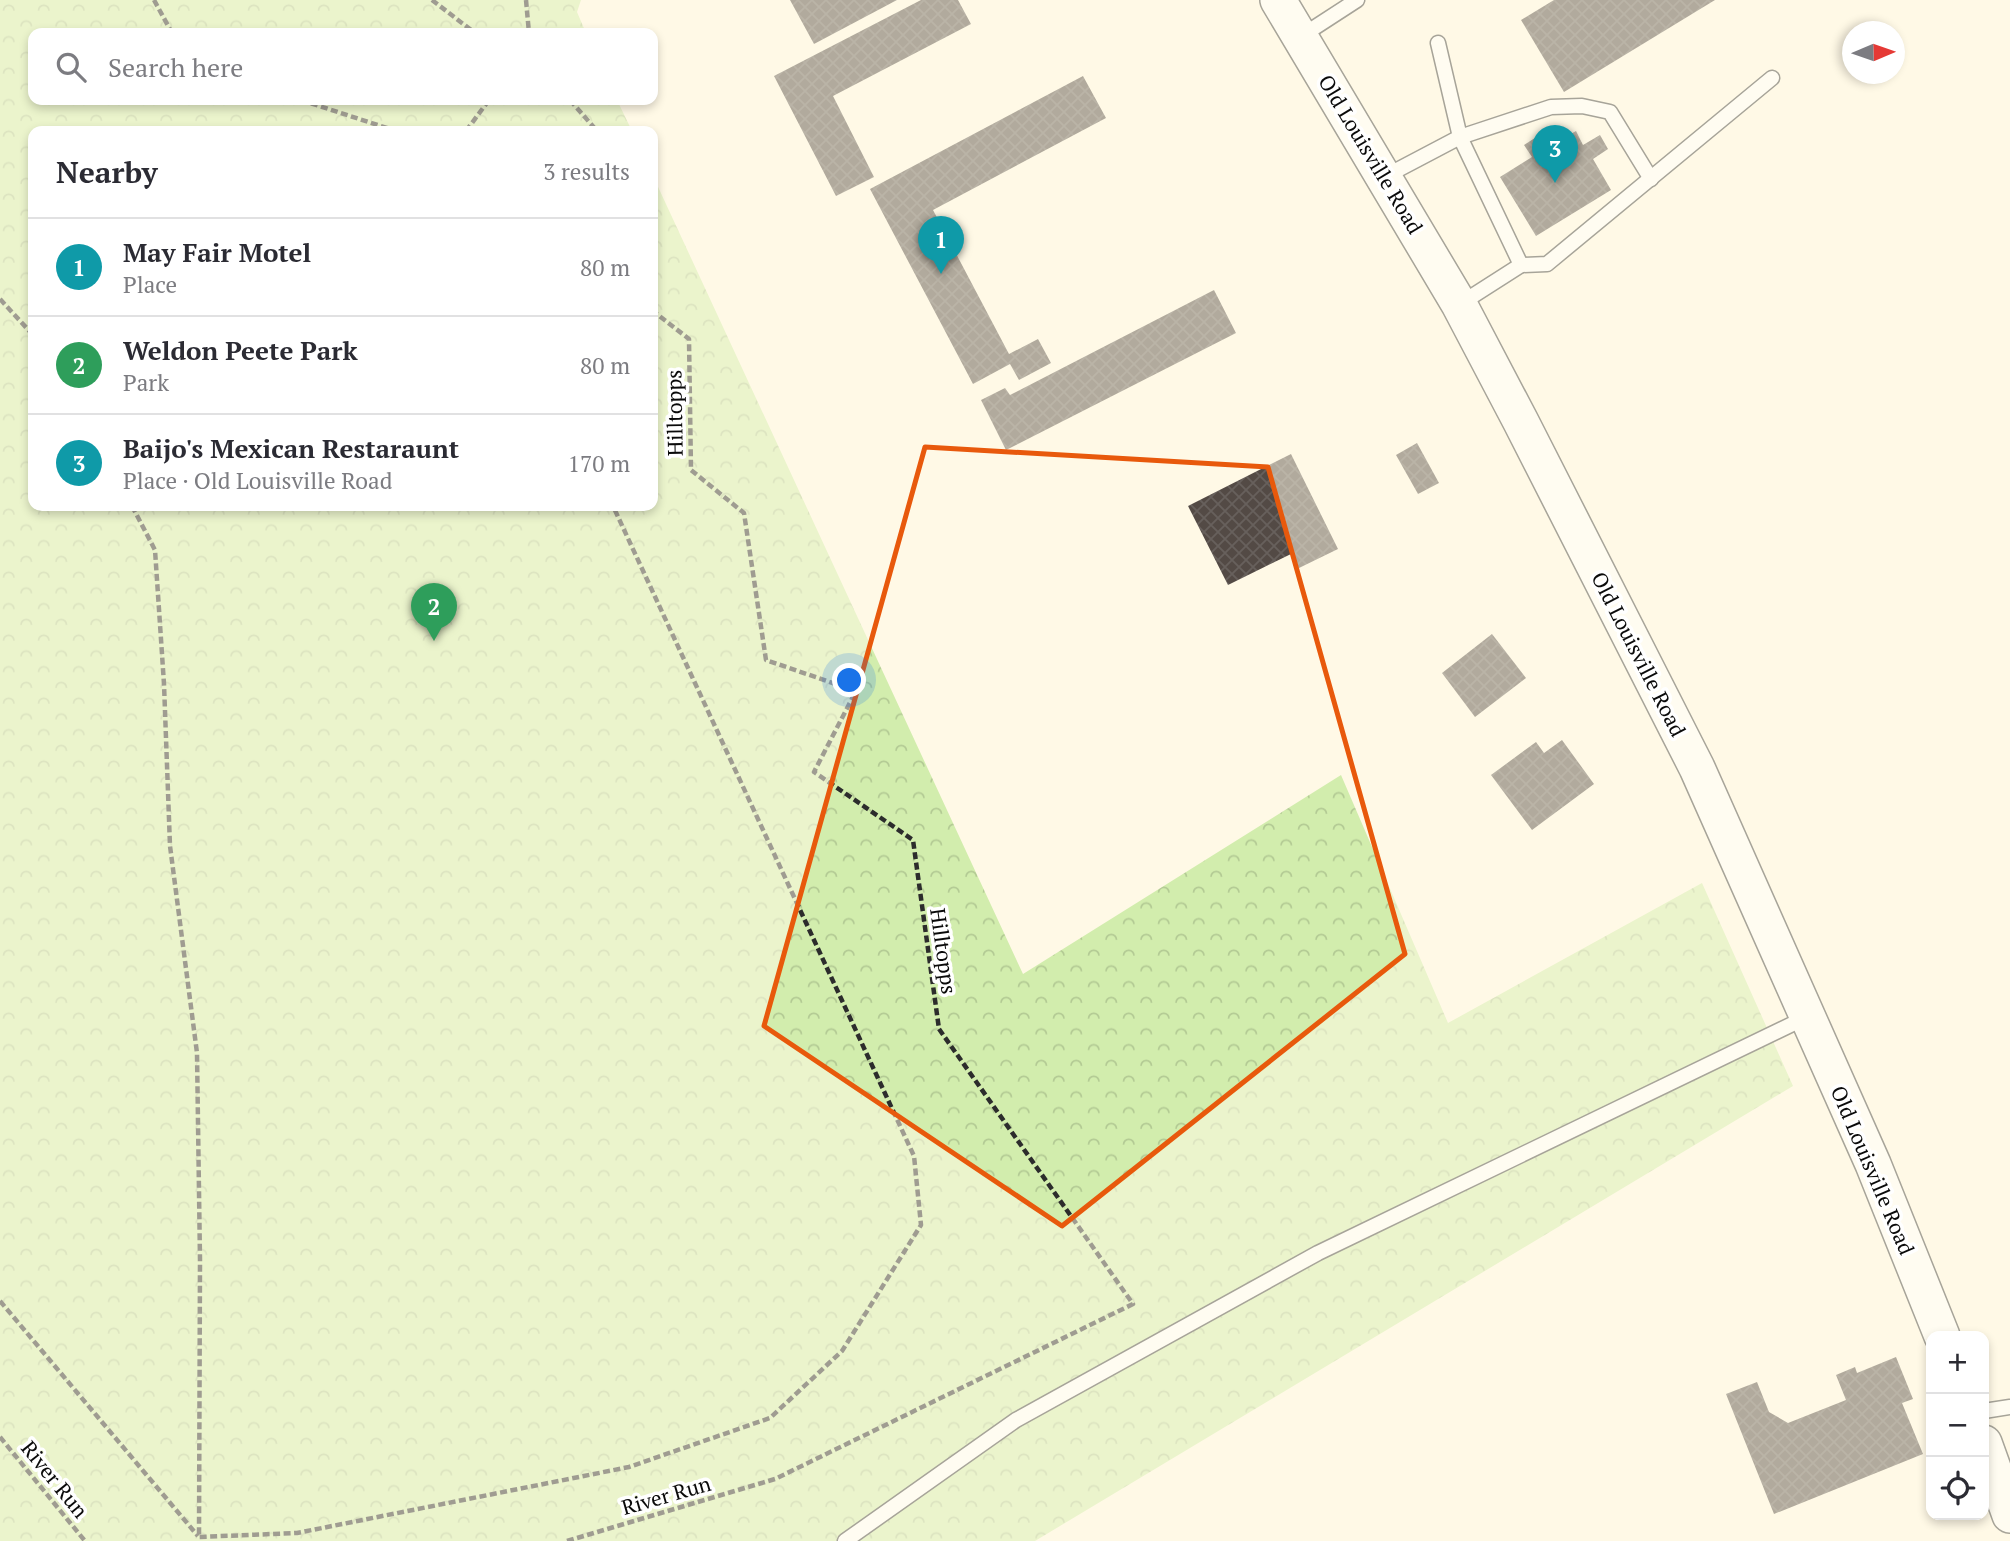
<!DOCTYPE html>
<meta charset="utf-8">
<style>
:root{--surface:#fff;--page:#f2f2f3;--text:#2b2b33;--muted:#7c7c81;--line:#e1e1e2;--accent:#c61629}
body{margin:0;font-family:"PT Serif",serif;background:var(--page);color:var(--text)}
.controls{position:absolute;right:21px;bottom:21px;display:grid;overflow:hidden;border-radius:14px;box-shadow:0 4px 10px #0003}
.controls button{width:63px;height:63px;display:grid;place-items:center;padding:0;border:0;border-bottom:2px solid var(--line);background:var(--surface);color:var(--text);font:35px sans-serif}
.compass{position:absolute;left:1842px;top:21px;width:63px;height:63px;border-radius:50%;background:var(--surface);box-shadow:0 4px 10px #0003;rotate:88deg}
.you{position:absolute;left:850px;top:681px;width:24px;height:24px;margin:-18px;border:5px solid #fff;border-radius:50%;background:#1a73e8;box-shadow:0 0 0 10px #1a73e833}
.badge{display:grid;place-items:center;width:46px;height:46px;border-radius:50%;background:var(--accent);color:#fff;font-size:23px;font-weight:700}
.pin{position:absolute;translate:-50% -58px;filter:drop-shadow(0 2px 4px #0008)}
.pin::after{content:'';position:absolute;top:37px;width:24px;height:21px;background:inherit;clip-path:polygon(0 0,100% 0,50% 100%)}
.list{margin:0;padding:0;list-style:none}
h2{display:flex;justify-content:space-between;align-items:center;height:91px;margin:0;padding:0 28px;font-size:30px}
h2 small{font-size:23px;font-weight:400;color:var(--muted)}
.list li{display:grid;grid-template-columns:46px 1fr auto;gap:21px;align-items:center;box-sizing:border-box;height:98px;padding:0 28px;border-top:2px solid var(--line)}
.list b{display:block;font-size:26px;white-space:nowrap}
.list p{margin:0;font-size:23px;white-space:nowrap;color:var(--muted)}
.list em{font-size:23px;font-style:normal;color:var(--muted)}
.icon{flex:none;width:38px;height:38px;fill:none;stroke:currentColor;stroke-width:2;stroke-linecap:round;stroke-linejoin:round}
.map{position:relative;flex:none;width:2010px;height:1541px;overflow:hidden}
.search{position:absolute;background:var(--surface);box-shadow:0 4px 10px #0003;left:28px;top:28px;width:630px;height:77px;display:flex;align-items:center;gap:18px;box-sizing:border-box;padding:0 24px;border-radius:14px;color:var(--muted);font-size:26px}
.panel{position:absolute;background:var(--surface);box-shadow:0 4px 10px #0003;left:28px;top:126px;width:630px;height:385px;border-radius:14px}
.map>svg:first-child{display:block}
</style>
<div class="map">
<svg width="2010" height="1541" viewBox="0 0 2010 1541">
<defs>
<pattern id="park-crowns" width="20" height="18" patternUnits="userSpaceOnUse" patternTransform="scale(1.75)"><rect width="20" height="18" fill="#d2edad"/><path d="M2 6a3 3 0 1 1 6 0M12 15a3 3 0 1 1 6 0" fill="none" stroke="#b3ca94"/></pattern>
<pattern id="building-cross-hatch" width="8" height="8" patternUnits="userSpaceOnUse" patternTransform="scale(1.75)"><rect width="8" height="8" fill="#534a45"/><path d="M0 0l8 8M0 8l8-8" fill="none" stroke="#67605c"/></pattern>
</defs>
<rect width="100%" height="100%" fill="#fff9e6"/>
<path fill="url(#park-crowns)" d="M0,0H581L577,12L586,33H33V100H617L632,131H33V506H653V176L1023,974L1341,775L1448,1023L1702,883L1793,1086L1035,1541H0Z"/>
<g fill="url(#building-cross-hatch)">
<path d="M790,0H897L814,44Z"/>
<path d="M921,0H958L971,24L833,96L874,177L836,196L774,76Z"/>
<path d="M1554,0H1715L1564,92L1521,20Z"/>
<path d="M1083,76L1106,118L933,210L1009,354L1038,339L1051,363L1019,380L1010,364L973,384L870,189Z"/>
<path d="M1552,127L1560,140L1576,131L1583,145L1600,135L1608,149L1593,159L1611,190L1536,236L1500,177L1532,157L1524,145Z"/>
<path d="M1214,290L1236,333L1006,450L981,400L1005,388L1010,395Z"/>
<path d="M1417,443L1439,483L1418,494L1396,455Z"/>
<path d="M1291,454L1338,549L1299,568L1291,554L1228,585L1188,506Z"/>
<path d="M1492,634L1526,678L1475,717L1442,673Z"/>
<path d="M1562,740L1594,784L1532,830L1491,775L1536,742L1544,753Z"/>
<path d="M1896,1357L1913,1399L1902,1403L1923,1454L1774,1514L1726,1394L1757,1382L1769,1412L1788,1423L1846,1400L1836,1375L1855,1367L1857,1373Z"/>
</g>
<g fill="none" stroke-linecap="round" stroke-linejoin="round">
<g stroke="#3d3d3d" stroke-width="17">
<g id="service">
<path d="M1300,37L1357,0"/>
<path d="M1438,43L1460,137L1551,107L1582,106L1610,112L1651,179"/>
<path d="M1384,177L1460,137L1521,265L1460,304"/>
<path d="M1521,265L1547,264L1772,78"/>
<path d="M1984,1411L2010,1407"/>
<path d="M845,1541L1016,1420L1318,1253L1807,1017"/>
</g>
</g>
<g stroke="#3d3d3d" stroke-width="38">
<g id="tertiary">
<path d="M1278,0L1459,304L1521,422L1697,768L1873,1164L1942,1336"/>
<path d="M1984,1443L2010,1515"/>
</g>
</g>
<g stroke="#2c2c2c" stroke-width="4.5" stroke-dasharray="7 3.5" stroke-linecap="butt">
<path d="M154,0L172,33"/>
<path d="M432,0L475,33"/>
<path d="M526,0L529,33"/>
<path d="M301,100L396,131"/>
<path d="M570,100L597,131"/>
<path d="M466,131L489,100"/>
<path d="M0,299L33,335"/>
<path d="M132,506L155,550L164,684L170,846L197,1053L200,1260L199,1537L297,1533L629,1467L770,1418L842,1351L921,1225L914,1156L613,506"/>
<path d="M0,1301L198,1536"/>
<path d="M0,1437L85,1541"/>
<path d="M567,1541L775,1479L1133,1304L939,1029L913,840L814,772L856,691L766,660L744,513L691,470L689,339L653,311"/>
</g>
<use href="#service" stroke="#fff" stroke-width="14"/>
<use href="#tertiary" stroke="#fff" stroke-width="35"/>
</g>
<path d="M0 0H2010V1541H0ZM925,447L1268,467L1405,954L1062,1226L764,1026Z" fill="#fff9e6" fill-opacity=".55" fill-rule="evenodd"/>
<path fill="none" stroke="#e8590c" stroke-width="5" stroke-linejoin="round" d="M925,447L1268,467L1405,954L1062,1226L764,1026Z"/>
<g text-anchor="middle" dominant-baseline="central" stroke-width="7" stroke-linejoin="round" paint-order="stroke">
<g font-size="21" fill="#0a0a0a" stroke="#fff">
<text transform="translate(1371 154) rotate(59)">Old Louisville Road</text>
<text transform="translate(674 413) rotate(-91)">Hilltopps</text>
<text transform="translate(1639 654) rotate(63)">Old Louisville Road</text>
<text transform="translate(944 951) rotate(82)">Hilltopps</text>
<text transform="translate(1873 1170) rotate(67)">Old Louisville Road</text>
<text transform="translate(55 1479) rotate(51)">River Run</text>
<text transform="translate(666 1495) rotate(-16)">River Run</text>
</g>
</g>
</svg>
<div class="controls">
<button>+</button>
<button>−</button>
<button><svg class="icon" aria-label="locate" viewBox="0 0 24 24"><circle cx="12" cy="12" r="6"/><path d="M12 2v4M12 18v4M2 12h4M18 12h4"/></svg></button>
</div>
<svg class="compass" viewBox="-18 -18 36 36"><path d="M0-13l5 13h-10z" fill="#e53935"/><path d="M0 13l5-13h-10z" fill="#7c7c81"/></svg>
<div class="you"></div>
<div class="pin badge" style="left:941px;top:274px;background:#0f9aa8">1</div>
<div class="pin badge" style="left:434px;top:641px;background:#2e9e5b">2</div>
<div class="pin badge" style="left:1555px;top:183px;background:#0f9aa8">3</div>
<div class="search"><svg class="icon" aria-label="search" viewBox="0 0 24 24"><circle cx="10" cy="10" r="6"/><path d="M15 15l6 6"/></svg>Search here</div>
<section class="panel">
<h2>Nearby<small>3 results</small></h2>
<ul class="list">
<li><span class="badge" style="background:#0f9aa8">1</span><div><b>May Fair Motel</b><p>Place</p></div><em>80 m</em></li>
<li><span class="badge" style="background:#2e9e5b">2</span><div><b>Weldon Peete Park</b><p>Park</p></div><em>80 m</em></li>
<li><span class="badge" style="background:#0f9aa8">3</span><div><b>Baijo's Mexican Restaraunt</b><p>Place · Old Louisville Road</p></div><em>170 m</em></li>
</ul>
</section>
</div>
